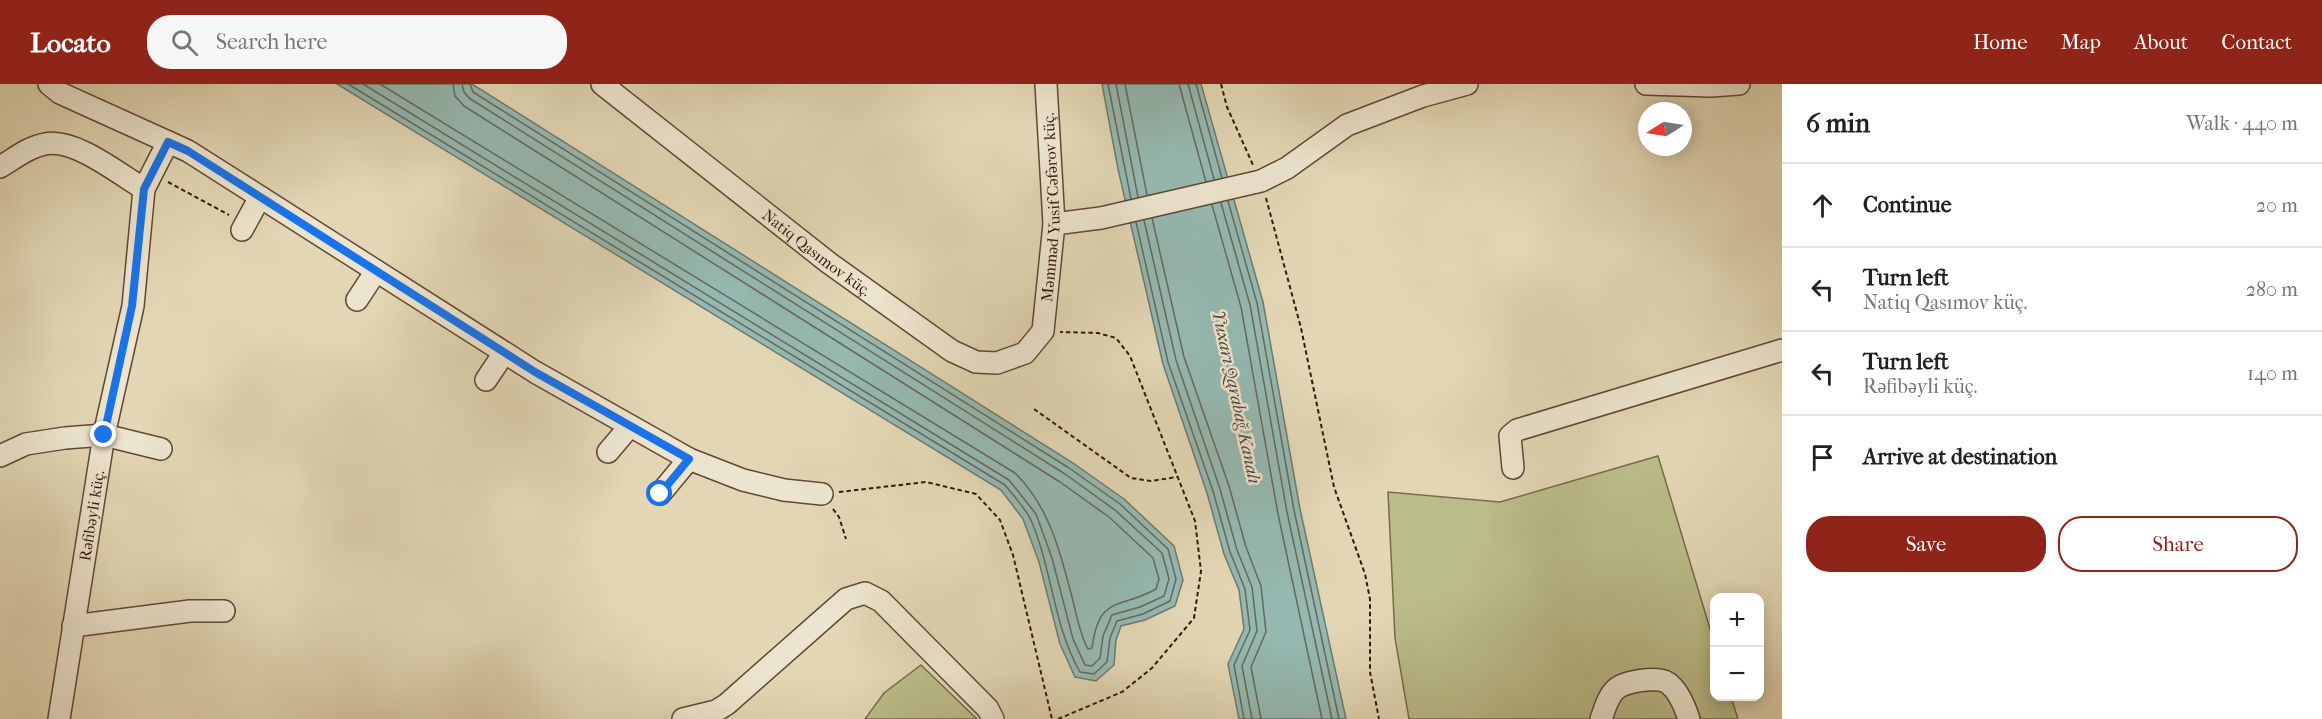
<!DOCTYPE html>
<meta charset="utf-8">
<style>
:root{--surface:#fff;--page:#f6f6f6;--text:#222;--muted:#767676;--line:#e0e0e0;--accent:#8f2418}
body{margin:0;font-family:"IM FELL French Canon",serif;background:var(--page);color:var(--text)}
.controls{position:absolute;right:18px;bottom:18px;display:grid;overflow:hidden;border-radius:12px;box-shadow:0 3px 15px #0003}
.controls button{width:54px;height:54px;display:grid;place-items:center;padding:0;border:0;border-bottom:2px solid var(--line);background:var(--surface);color:var(--text);font:30px sans-serif}
.compass{position:absolute;left:1638px;top:18px;width:54px;height:54px;border-radius:50%;background:var(--surface);box-shadow:0 3px 15px #0003;rotate:258deg}
.stop{position:absolute;width:18px;height:18px;margin:-14px;border:4px solid #1a73e8;border-radius:50%;background:#fff}
.stop.end{background:#1a73e8;border-color:#fff;box-shadow:0 2px 6px #0008}
.list{margin:0;padding:0;list-style:none}
h2{display:flex;justify-content:space-between;align-items:center;height:78px;margin:0;padding:0 24px;font-size:26px}
h2 small{font-size:20px;font-weight:400;color:var(--muted)}
.list li{display:grid;grid-template-columns:39px 1fr auto;gap:18px;align-items:center;box-sizing:border-box;height:84px;padding:0 24px;border-top:2px solid var(--line)}
.list b{display:block;font-size:22px;white-space:nowrap}
.list p{margin:0;font-size:20px;white-space:nowrap;color:var(--muted)}
.list em{font-size:20px;font-style:normal;color:var(--muted)}
.actions{display:flex;gap:12px;padding:18px 24px}
.actions a{flex:1;padding:14px 0;border:2px solid var(--accent);border-radius:24px;text-align:center;font-size:21px;color:var(--accent)}
.actions .main{background:var(--accent);color:#fff}
.icon{flex:none;width:33px;height:33px;fill:none;stroke:currentColor;stroke-width:2;stroke-linecap:round;stroke-linejoin:round}
.map{position:relative;flex:none;width:1782px;height:635px;overflow:hidden}
header{display:flex;align-items:center;gap:36px;box-sizing:border-box;height:84px;padding:0 30px;background:var(--accent);color:#fff}
header strong{font-size:28px}
nav{display:flex;gap:33px;margin-inline-start:auto;font-size:21px}
.search{width:420px;height:54px;background:var(--page);display:flex;align-items:center;gap:15px;box-sizing:border-box;padding:0 21px;border-radius:24px;color:var(--muted);font-size:22px}
main{display:flex}
aside{flex:1;background:var(--surface)}
.map>svg:first-child{display:block}
</style>
<header>
<strong>Locato</strong>
<div class="search"><svg class="icon" aria-label="search" viewBox="0 0 24 24"><circle cx="10" cy="10" r="6"/><path d="M15 15l6 6"/></svg>Search here</div>
<nav><a>Home</a><a>Map</a><a>About</a><a>Contact</a></nav>
</header>
<main>
<div class="map">
<svg width="1782" height="635" viewBox="0 0 1782 635">
<rect width="100%" height="100%" fill="#e2d6b4"/>
<filter id="stains"><feTurbulence type="fractalNoise" baseFrequency=".00333" numOctaves="4"/><feColorMatrix values="0 0 0 0 .2 0 0 0 0 .09 0 0 0 0 .02 0 0 0 .5 -.17"/></filter>
<radialGradient id="worn" r=".72"><stop offset=".6" stop-color="#630" stop-opacity="0"/><stop offset="1" stop-color="#630" stop-opacity=".3"/></radialGradient>
<g fill="#babc89" stroke="#786a4a" stroke-width="1.5">
<path d="M1658,372L1714,558V612L1731,613L1738,635H1409L1395,554L1388,408L1500,418Z"/>
<path d="M921,581L977,635H865L884,609Z"/>
</g>
<g fill="#95b9b1" stroke="#6f796f" stroke-width="1.5">
<path d="M337,0H472L1073,379L1124,415L1174,462L1183,496L1175,522L1145,536L1121,542L1116,556L1114,581L1096,597L1075,593L1060,560L1039,478L1023,435L1001,406Z"/>
<path d="M1102,0H1201L1263,218L1300,425L1346,635H1239L1228,580L1244,545L1239,506L1224,470L1207,409L1163,280L1118,85Z"/>
</g>
<g fill="none" stroke-linecap="round" stroke-linejoin="round">
<g stroke="#66685e" stroke-width="1.5">
<path d="M348,0L1005,401C1013,411 1024,423 1030,434C1052,483 1053,541 1080,588L1094,590L1107,578L1110,554L1117,537L1143,530L1170,517L1176,495L1168,465L1120,420L1069,384L473,8L470,0"/>
<path d="M363,0L1009,396L1036,430L1052,474L1073,555L1085,581L1092,582L1100,574L1103,552L1112,531L1140,523L1164,512L1169,495L1162,469L1115,426L1065,390L469,14L464,8L462,0"/>
<path d="M380,0L1015,389C1050,423 1061,471 1073,517C1077,533 1080,551 1088,565L1092,564C1099,510 1119,526 1156,505L1159,495L1153,474L1109,433L1060,398L464,22L455,12L453,0"/>
<path d="M1108,0L1131,115"/>
<path d="M1116,0L1138,113"/>
<path d="M1125,0L1147,111"/>
<path d="M1179,0L1206,98"/>
<path d="M1188,0L1214,95"/>
<path d="M1196,0L1222,94"/>
<path d="M1228,117L1257,219L1294,426L1339,635"/>
<path d="M1221,119L1250,221L1287,428L1332,635"/>
<path d="M1212,121L1241,223L1278,430L1322,635"/>
<path d="M1152,134L1184,273L1229,402L1246,463L1261,502L1266,548L1251,583L1261,635"/>
<path d="M1144,136L1176,276L1220,405L1237,466L1252,503L1257,547L1242,582L1252,635"/>
<path d="M1136,138L1168,278L1213,407L1230,468L1245,505L1250,546L1234,581L1244,635"/>
</g>
<g stroke="#614836" stroke-width="24">
<g id="minor">
<path d="M49,0L60,9L188,67L535,288L689,375L743,396L784,406L822,410"/>
<path id="s1" d="M602,0L829,179L952,267L976,278L997,279L1025,269L1043,247L1054,140L1046,0"/>
<path d="M1646,0L1711,2L1739,0"/>
<path d="M0,83C14,75 28,63 45,60C75,54 119,90 144,105"/>
<path d="M1054,140L1101,134L1261,97L1287,84L1347,41L1423,12L1467,0"/>
<path d="M242,146L260,113"/>
<path d="M357,216L376,187"/>
<path d="M486,296L504,269"/>
<path d="M608,368L630,342"/>
<path d="M0,372L26,360L65,354L104,351L161,365"/>
<path d="M1513,384L1510,352L1517,346L1782,266"/>
<path d="M660,410L689,375"/>
<path d="M73,542L190,527H224"/>
<path id="s2" d="M59,635L104,351L133,222L144,105L168,58"/>
<path d="M683,635L716,627L727,620L846,515L865,509L881,517L988,625L993,635"/>
<path d="M1601,635C1605,625 1607,614 1615,606C1624,597 1657,592 1668,599C1679,607 1685,623 1689,635"/>
</g>
</g>
<g stroke="#36180c" stroke-width="2" stroke-dasharray="4.5 3" stroke-linecap="butt">
<path d="M1221,0L1227,23L1253,81"/>
<path d="M168,98L229,131"/>
<path d="M1266,114L1301,244L1334,403L1365,490L1370,515V588L1379,635"/>
<path d="M1034,325L1131,394L1151,397L1177,393"/>
<path d="M839,408L926,398L976,410L1000,436L1013,471L1052,635"/>
<path d="M833,425L839,433L846,455"/>
<path d="M1058,635L1122,608L1152,584L1194,534L1201,487L1195,437L1130,272L1116,254L1098,249L1060,248"/>
</g>
<use href="#minor" stroke="#ece4ce" stroke-width="21"/>
</g>
<g fill="none" stroke-linecap="round" stroke-linejoin="round">
<path stroke="#1a73e8" stroke-width="8" d="M104,351L132,222L144,105L168,58L188,67L535,288L689,375L660,410"/>
</g>
<g text-anchor="middle" dominant-baseline="central" stroke-width="5" stroke-linejoin="round" paint-order="stroke">
<g font-size="16" fill="#36180c" stroke="#ece4ce">
<text stroke="none"><textPath href="#s1" startOffset="670">Məmməd Yusif Cəfərov küç.</textPath></text>
<text stroke="none"><textPath href="#s1" startOffset="273">Natiq Qasımov küç.</textPath></text>
<text stroke="none"><textPath href="#s2" startOffset="206">Rəfibəyli küç.</textPath></text>
</g>
<g font-size="18" font-style="italic" fill="#52483e" stroke="#ece4ce">
<text transform="translate(1236 313) rotate(78)">Yuxarı Qarabağ Kanalı</text>
</g>
</g>
<rect width="100%" height="100%" filter="url(#stains)"/>
<rect width="100%" height="100%" fill="url(#worn)"/>
</svg>
<div class="controls">
<button>+</button>
<button>−</button>
</div>
<svg class="compass" viewBox="-18 -18 36 36"><path d="M0-13l5 13h-10z" fill="#e53935"/><path d="M0 13l5-13h-10z" fill="#767676"/></svg>
<div class="stop" style="left:660px;top:410px"></div>
<div class="stop end" style="left:104px;top:351px"></div>
</div>
<aside>
<h2>6 min<small>Walk · 440 m</small></h2>
<ul class="list">
<li><svg class="icon" aria-label="ahead" viewBox="0 0 24 24"><path d="M12 20V5M6 11l6-6 6 6"/></svg><div><b>Continue</b></div><em>20 m</em></li>
<li><svg class="icon" aria-label="left" viewBox="0 0 24 24"><path d="M17 20v-9H6M10 6l-5 5 5 5"/></svg><div><b>Turn left</b><p>Natiq Qasımov küç.</p></div><em>280 m</em></li>
<li><svg class="icon" aria-label="left" viewBox="0 0 24 24"><path d="M17 20v-9H6M10 6l-5 5 5 5"/></svg><div><b>Turn left</b><p>Rəfibəyli küç.</p></div><em>140 m</em></li>
<li><svg class="icon" aria-label="arrive" viewBox="0 0 24 24"><path d="M6 21V4h12l-3 4 3 4H6"/></svg><div><b>Arrive at destination</b></div></li>
</ul>
<div class="actions"><a class="main">Save</a><a>Share</a></div>
</aside>
</main>
